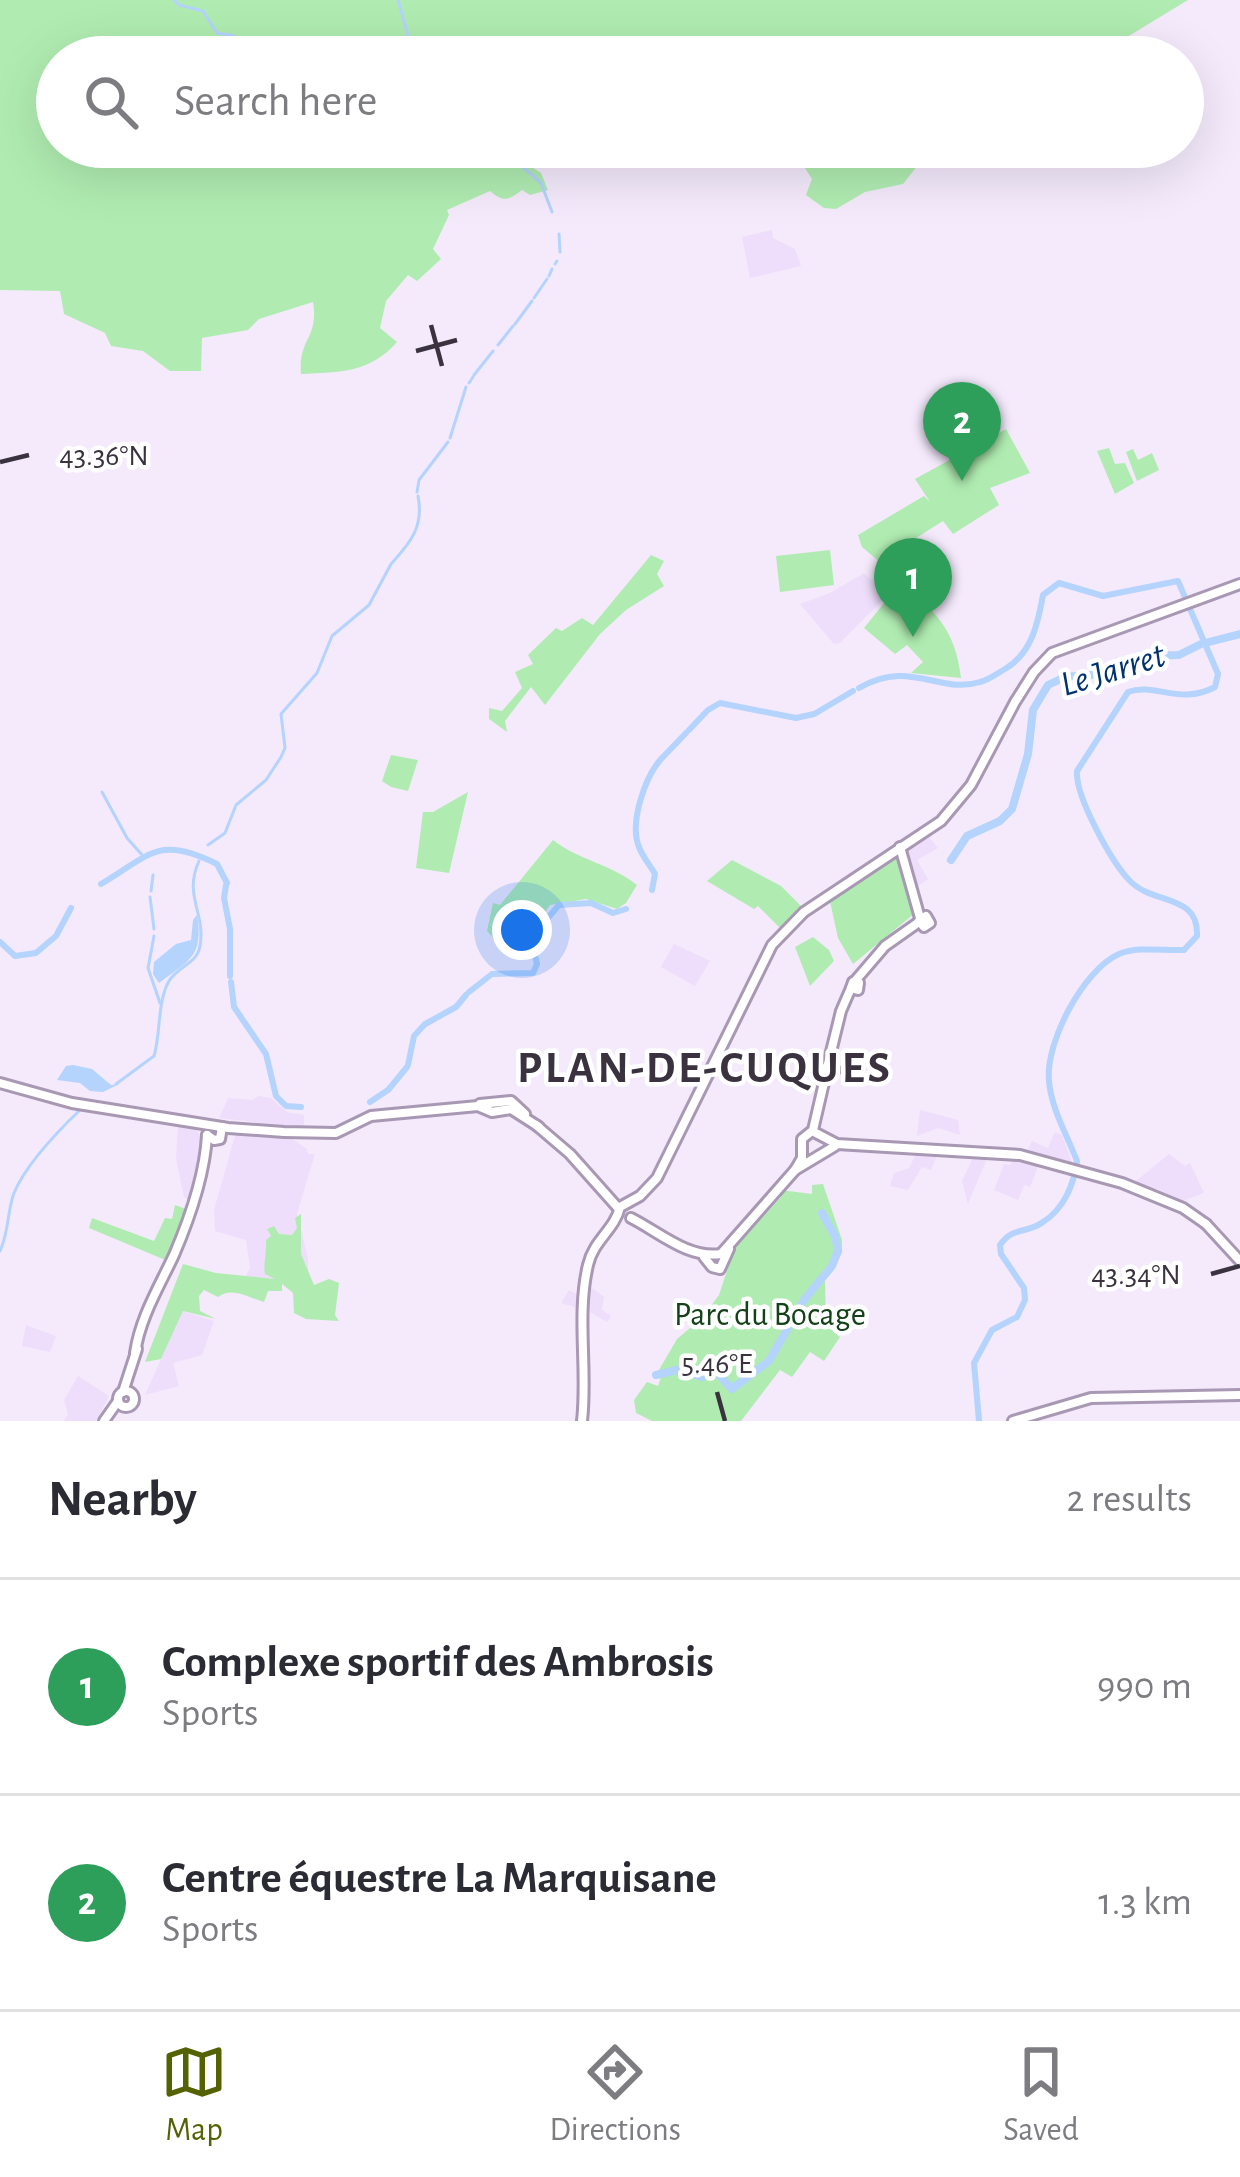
<!DOCTYPE html>
<meta charset="utf-8">
<style>
:root{--surface:#fff;--page:#f7f7f7;--text:#2b2b33;--muted:#7c7c81;--line:#e1e1e2;--accent:#556204}
body{margin:0;font-family:"Alegreya Sans",sans-serif;background:var(--page);color:var(--text)}
.you{position:absolute;left:522px;top:930px;width:42px;height:42px;margin:-30px;border:9px solid #fff;border-radius:50%;background:#1a73e8;box-shadow:0 0 0 18px #1a73e833}
.badge{display:grid;place-items:center;width:78px;height:78px;border-radius:50%;background:var(--accent);color:#fff;font-size:39px;font-weight:700}
.pin{position:absolute;translate:-50% -99px;filter:drop-shadow(0 3px 6px #0008)}
.pin::after{content:'';position:absolute;top:63px;width:42px;height:36px;background:inherit;clip-path:polygon(0 0,100% 0,50% 100%)}
.list{margin:0;padding:0;list-style:none}
h2{display:flex;justify-content:space-between;align-items:center;height:156px;margin:0;padding:0 48px;font-size:51px}
h2 small{font-size:39px;font-weight:400;color:var(--muted)}
.list li{display:grid;grid-template-columns:78px 1fr auto;gap:36px;align-items:center;box-sizing:border-box;height:216px;padding:0 48px;border-top:3px solid var(--line)}
.list b{display:block;font-size:45px;white-space:nowrap}
.list p{margin:0;font-size:39px;white-space:nowrap;color:var(--muted)}
.list em{font-size:39px;font-style:normal;color:var(--muted)}
.icon{flex:none;width:66px;height:66px;fill:none;stroke:currentColor;stroke-width:2;stroke-linecap:round;stroke-linejoin:round}
.map{position:relative;flex:none;width:1240px;height:1421px;overflow:hidden}
.search{position:absolute;background:var(--surface);box-shadow:0 12px 48px #0002;left:36px;right:36px;top:36px;height:132px;display:flex;align-items:center;gap:30px;box-sizing:border-box;padding:0 42px;border-radius:66px;color:var(--muted);font-size:45px}
.sheet{height:588px;background:var(--surface)}
nav{display:flex;justify-content:space-around;align-items:center;box-sizing:border-box;height:168px;border-top:3px solid var(--line);background:var(--surface);font-size:33px;color:var(--muted)}
nav a{display:grid;justify-items:center;gap:6px}
nav .on{color:var(--accent)}
.map>svg:first-child{display:block}
</style>
<div class="map">
<svg width="1240" height="1421" viewBox="0 0 1240 1421">
<rect width="100%" height="100%" fill="#f4eafc"/>
<g fill="#eedefb">
<path d="M772,230L773,238L795,249L801,266L750,278L742,237Z"/>
<path d="M864,573L871,580L887,574L898,584L840,643L834,644L800,604L830,593Z"/>
<path d="M926,833L938,848L917,860L928,879L918,886L905,847Z"/>
<path d="M674,944L710,961L695,986L661,967Z"/>
<path d="M259,1096L271,1098L287,1112L304,1115V1128L219,1118L228,1098L252,1100Z"/>
<path d="M920,1110L958,1120L960,1135L938,1128L917,1136Z"/>
<path d="M178,1124L192,1125L201,1136L200,1162L189,1200L184,1197L176,1159Z"/>
<path d="M236,1132L286,1135L307,1149L308,1154H315L297,1214L308,1258V1283L246,1276L250,1268L246,1240L215,1231L214,1210Z"/>
<path d="M1055,1132L1062,1135L1072,1162L1026,1153L1032,1141L1048,1148Z"/>
<path d="M917,1152L938,1153L931,1170L922,1167L908,1190L890,1186L894,1173L909,1168Z"/>
<path d="M975,1154L988,1156L968,1204L962,1181Z"/>
<path d="M1169,1154L1185,1166L1190,1163L1204,1193L1183,1201L1157,1189L1154,1191L1138,1185L1136,1181Z"/>
<path d="M1012,1159L1039,1165L1030,1187L1024,1185L1018,1200L994,1190L1004,1164L1011,1165Z"/>
<path d="M588,1285L604,1297L602,1310L611,1316L607,1322L588,1311L561,1303L569,1290L588,1300Z"/>
<path d="M183,1311L214,1321L202,1355L173,1363L179,1386L145,1395Z"/>
<path d="M26,1325L56,1336L50,1352L22,1346Z"/>
<path d="M78,1376L109,1396L96,1421H64L68,1414L64,1400Z"/>
</g>
<g fill="#b0ecb1">
<path d="M0,0H1188L1114,45L1119,57H57V147H512L511,153L541,173L548,190L530,195L522,190C508,201 503,202 490,191L447,210L449,215L433,249L441,259L417,281L408,275L386,301L380,328L397,342C370,373 340,372 301,374C298,338 319,339 313,302L259,319L248,330L202,338L201,371H170L143,351L111,346L105,333L64,314L60,291L0,290Z"/>
<path d="M556,147H588L586,152L594,157C574,169 554,170 535,156Z"/>
<path d="M780,147H932L903,184L865,192L836,209L824,208L806,195L812,179L803,165L784,156Z"/>
<path d="M940,147H1033L1009,166L962,168Z"/>
<path d="M1006,429L1030,473L990,488L999,505L953,534L943,521L905,545L910,556L888,569L862,547L858,535L924,496L930,502L915,479Z"/>
<path d="M1109,448L1115,464L1125,463L1134,483L1115,494L1097,451Z"/>
<path d="M1133,449L1138,460L1152,453L1159,470L1137,481L1126,452Z"/>
<path d="M830,550L834,585L780,592L776,556Z"/>
<path d="M651,555L664,561L657,574L664,586L626,610L600,634L545,705L531,687L505,721L507,732L489,719V708L502,711L522,688L515,672L533,664L528,655L556,628L562,631L582,618L593,625Z"/>
<path d="M902,581C936,614 955,628 961,678L911,673L923,662L907,645L895,654L864,628Z"/>
<path d="M391,755L418,760L408,791L391,787L382,781Z"/>
<path d="M468,792L449,873L416,868L423,812H433Z"/>
<path d="M553,840C578,860 611,864 637,885L626,903L617,909L586,899L550,905L517,952L501,947L487,931L493,903L500,905Z"/>
<path d="M892,857L901,861L915,913L853,964L838,938L829,897Z"/>
<path d="M732,860L781,886L804,909L782,930L758,906L754,909L707,881Z"/>
<path d="M813,937L829,950L834,961L810,986L795,947Z"/>
<path d="M823,1184L842,1240V1252L825,1280L826,1325L840,1337L824,1361L810,1352L792,1377L780,1370L741,1421H652L636,1413L634,1400L647,1382L658,1386L661,1377L656,1375L677,1339L702,1318L719,1295L734,1249L781,1197V1190L812,1194V1185Z"/>
<path d="M175,1205L189,1210L170,1262L89,1228L92,1218L154,1241L165,1218L172,1219Z"/>
<path d="M301,1214V1254L314,1285L329,1279L339,1283L335,1315L339,1321L306,1319L294,1313L293,1293L282,1284V1291H268L264,1302C249,1298 232,1286 218,1297L204,1290L199,1296L200,1311L216,1319L183,1311L161,1359L145,1362L183,1264L216,1273L275,1279L265,1274C263,1263 267,1253 266,1240L271,1236L267,1229L274,1226L279,1234L292,1235L297,1228L295,1218Z"/>
</g>
<g fill="#b4d3fd">
<path d="M197,915C204,957 189,960 159,983L153,974L154,962L176,944L191,940L193,920Z"/>
<path d="M73,1065L92,1069L111,1085L119,1084L103,1092L90,1091L80,1083L57,1080L66,1066Z"/>
</g>
<g fill="none" stroke-linecap="round" stroke-linejoin="round">
<g stroke="#b4d3fd" stroke-width="3">
<path d="M174,0L179,5L203,11L217,33L235,36L242,54L257,57"/>
<path d="M398,0L414,57"/>
<path d="M500,147L541,183L552,212"/>
<path d="M559,234L560,252"/>
<path d="M555,264L557,261"/>
<path d="M549,276L552,269"/>
<path d="M534,298L547,279"/>
<path d="M515,324L532,301"/>
<path d="M498,345L513,326"/>
<path d="M474,375L493,351"/>
<path d="M469,383L473,377"/>
<path d="M450,438L466,387"/>
<path d="M417,492L419,480L448,442"/>
<path d="M392,563C411,542 424,526 418,496"/>
<path d="M102,792L127,838L143,856"/>
<path d="M208,845L225,833L236,805L266,780L281,757L285,748L281,714L317,673L332,636L369,605L391,564"/>
<path d="M151,891L153,875"/>
<path d="M150,897L154,929"/>
<path d="M154,936L148,968L160,1003"/>
<path d="M116,1084L154,1056C161,1033 157,1002 169,981C178,966 197,964 200,946C206,913 183,896 199,861"/>
<path d="M0,1251C9,1232 7,1212 14,1193C26,1164 59,1130 82,1108"/>
</g>
<g stroke="#b4d3fd" stroke-width="6">
<path d="M859,688C910,658 939,695 980,682C989,680 998,673 1005,669C1032,653 1038,623 1043,595L1059,583L1103,596L1178,581L1218,674L1215,687C1180,706 1155,682 1128,692L1077,771C1075,796 1112,863 1130,881C1153,905 1199,893 1197,936L1184,950C1164,951 1138,946 1119,954C1083,970 1045,1043 1049,1081C1051,1108 1067,1135 1077,1161C1074,1184 1064,1209 1043,1222C1027,1234 1013,1226 1000,1245L1001,1254L1024,1288L1025,1300L1017,1317L992,1330L974,1363L979,1421"/>
<path d="M708,710L720,703L796,718L814,714"/>
<path d="M816,713L853,691"/>
<path d="M689,730L706,712"/>
<path d="M662,758L686,733"/>
<path d="M101,884C151,854 160,835 217,864L227,883"/>
<path d="M226,885L224,898L230,929V976"/>
<path d="M652,890L655,874C650,865 642,856 639,847C629,823 645,777 661,759"/>
<path d="M0,942L15,956L36,953"/>
<path d="M534,950V934L559,905L591,903L613,913L626,909"/>
<path d="M37,952L56,936L71,908"/>
<path d="M231,982L234,1007L266,1054L276,1096L286,1106L301,1107"/>
<path d="M469,992L492,974L533,973L537,964L534,951"/>
<path d="M427,1023L456,1007L466,995"/>
<path d="M408,1065L414,1036L425,1024"/>
<path d="M389,1089L407,1067"/>
<path d="M370,1102L388,1090"/>
</g>
<g stroke="#b4d3fd" stroke-width="8">
<path d="M951,860L967,836L1000,821L1012,809L1028,754L1033,710L1048,685L1065,677L1100,674L1146,656L1179,655L1201,644L1240,634"/>
<path d="M656,1375L681,1369L701,1377L718,1374L732,1389L769,1361L804,1300L832,1266L838,1251L835,1236L822,1213"/>
</g>
<g stroke="#a898b3" stroke-width="14">
<g id="secondary">
<path d="M900,847L920,918"/>
<path d="M926,916L930,923L924,927L919,921Z"/>
<path d="M855,981L885,946L919,922"/>
<path d="M853,982L859,983L858,990L851,988Z"/>
<path d="M828,1064L841,1011L851,988"/>
<path d="M830,1064L835,1070L830,1075L824,1069Z"/>
<path d="M0,1083L72,1103L228,1128L284,1132L336,1133L371,1116L478,1106L492,1112L511,1109L539,1127"/>
<path d="M480,1104L511,1101L525,1114"/>
<path d="M536,1125L570,1154L619,1209"/>
<path d="M813,1130L826,1074"/>
<path d="M207,1135L214,1140L220,1139L222,1127"/>
<path d="M795,1170L802,1158V1139L812,1131L837,1144L1020,1155L1122,1183L1183,1208L1206,1224"/>
<path d="M631,1218C659,1232 688,1259 721,1254"/>
<path d="M1206,1224L1240,1261"/>
<path d="M721,1254L795,1170L835,1146"/>
<path d="M704,1257L712,1267L720,1269L729,1249"/>
<path d="M135,1353C140,1318 159,1287 174,1255C189,1220 205,1173 207,1135"/>
<circle cx="126" cy="1399" r="8"/>
<path d="M123,1392L137,1349"/>
<path d="M104,1421L118,1401"/>
<path d="M582,1421C588,1370 576,1315 588,1265C593,1241 615,1229 620,1207L640,1196L657,1178L772,945L804,912L941,821L971,785L1015,702L1034,672L1052,653L1240,584"/>
<path d="M1013,1421L1091,1398L1240,1395"/>
</g>
</g>
<use href="#secondary" stroke="#fff" stroke-width="8"/>
</g>
<path fill="none" stroke="#3a333f" stroke-width="4.5" d="M431,325L442,366M416,351L457,340M0,462L29,455M1211,1274L1240,1266M717,1392L725,1421"/>
<g text-anchor="middle" dominant-baseline="central" stroke-width="9" stroke-linejoin="round" paint-order="stroke">
<g font-size="33" fill="#144218" stroke="#fff">
<text x="770" y="1315">Parc du Bocage</text>
</g>
<g font-size="36" font-style="italic" fill="#00336e" stroke="#fff">
<text transform="translate(1113 670) rotate(-17)">Le Jarret</text>
</g>
<g font-size="45" font-weight="bold" letter-spacing="3" fill="#3a333f" stroke="#fff">
<text x="705" y="1068">PLAN-DE-CUQUES</text>
</g>
</g>
<g font-size="30" text-anchor="middle" fill="#3a333f" stroke="#fff" stroke-width="9" stroke-linejoin="round" paint-order="stroke">
<text x="104" y="465">43.36°N</text>
<text x="1136" y="1284">43.34°N</text>
<text x="717" y="1373">5.46°E</text>
</g>
</svg>
<div class="you"></div>
<div class="pin badge" style="left:913px;top:637px;background:#2e9e5b">1</div>
<div class="pin badge" style="left:962px;top:481px;background:#2e9e5b">2</div>
<div class="search"><svg class="icon" aria-label="search" viewBox="0 0 24 24"><circle cx="10" cy="10" r="6"/><path d="M15 15l6 6"/></svg>Search here</div>
</div>
<section class="sheet">
<h2>Nearby<small>2 results</small></h2>
<ul class="list">
<li><span class="badge" style="background:#2e9e5b">1</span><div><b>Complexe sportif des Ambrosis</b><p>Sports</p></div><em>990 m</em></li>
<li><span class="badge" style="background:#2e9e5b">2</span><div><b>Centre équestre La Marquisane</b><p>Sports</p></div><em>1.3 km</em></li>
</ul>
</section>
<nav>
<a class="on"><svg class="icon" aria-label="map" viewBox="0 0 24 24"><path d="M3 6l6-2 6 2 6-2v14l-6 2-6-2-6 2zM9 4v14M15 6v14"/></svg>Map</a>
<a><svg class="icon" aria-label="directions" viewBox="0 0 24 24"><path d="M12 3l9 9-9 9-9-9zM9 14v-3h6M13 9l2 2-2 2"/></svg>Directions</a>
<a><svg class="icon" aria-label="saved" viewBox="0 0 24 24"><path d="M7 4h10v16l-5-4-5 4z"/></svg>Saved</a>
</nav>
